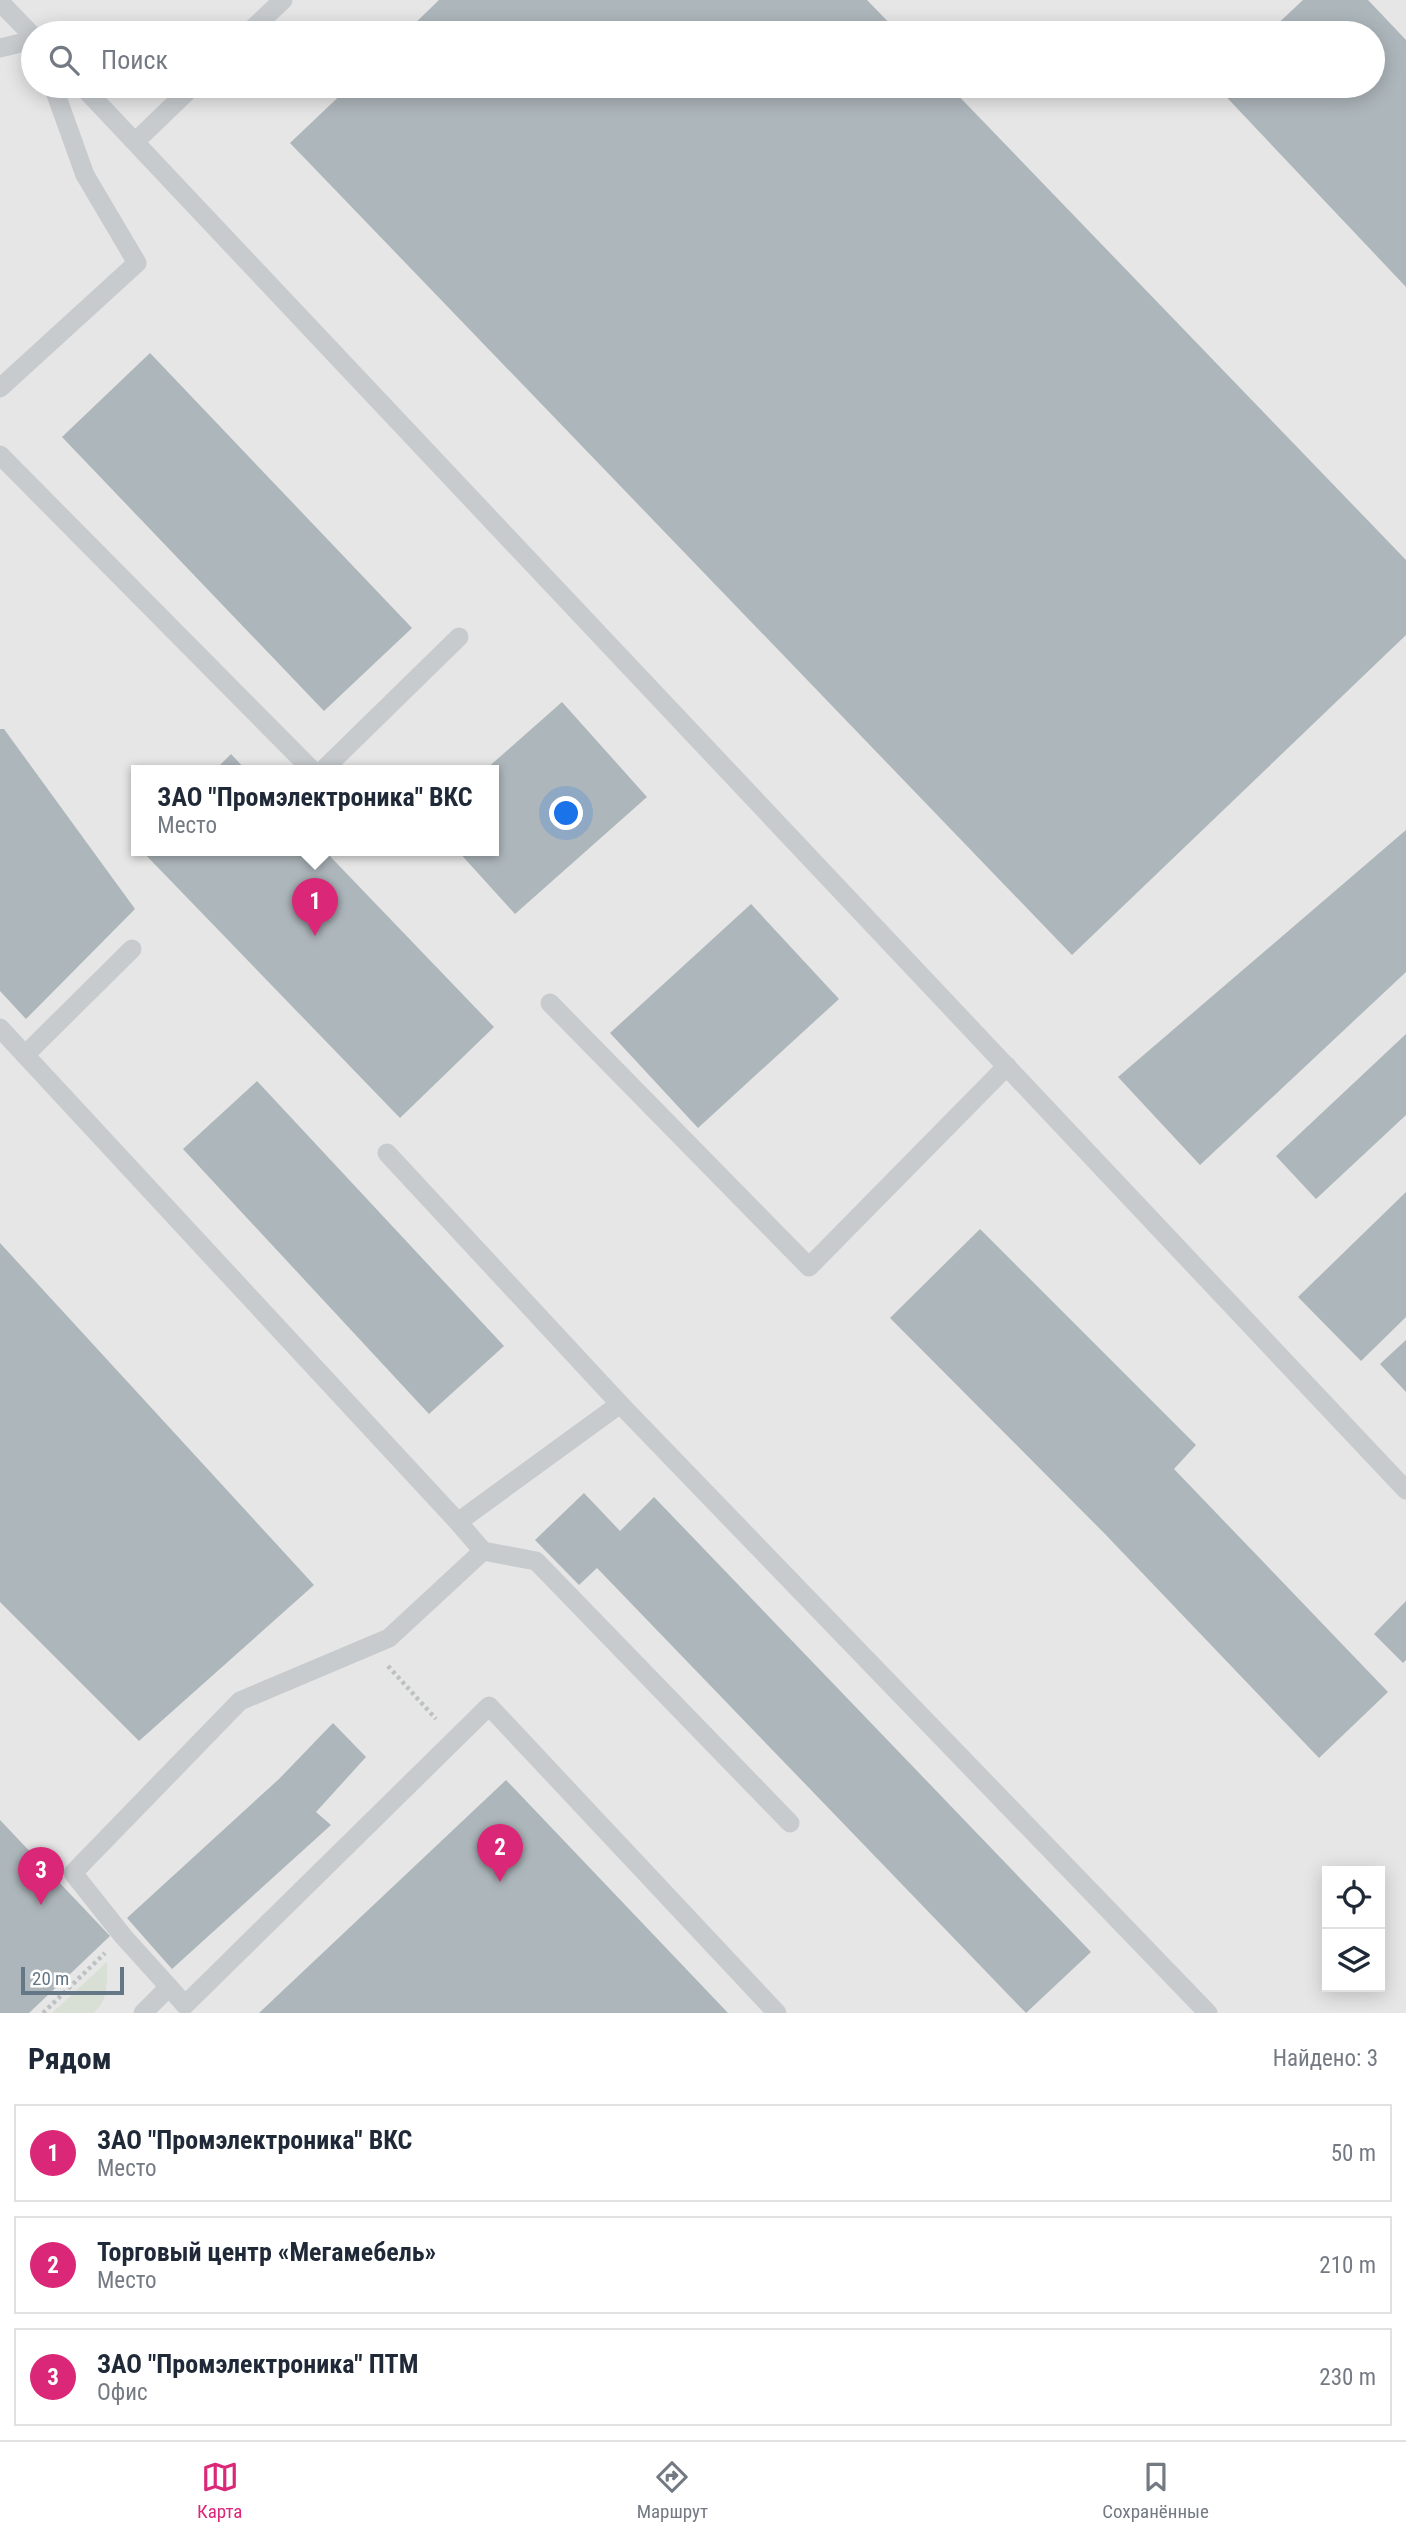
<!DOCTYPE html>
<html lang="ru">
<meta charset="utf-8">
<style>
:root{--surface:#fff;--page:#f6f6f7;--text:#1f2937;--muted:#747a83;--line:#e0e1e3;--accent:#db2777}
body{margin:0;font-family:"Roboto Condensed",sans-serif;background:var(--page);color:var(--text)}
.controls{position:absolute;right:21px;bottom:21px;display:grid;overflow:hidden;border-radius:0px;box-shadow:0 4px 18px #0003}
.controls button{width:63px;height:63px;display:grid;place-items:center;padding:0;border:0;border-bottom:2px solid var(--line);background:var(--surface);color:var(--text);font:35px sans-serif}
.scale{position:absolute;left:21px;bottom:18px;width:103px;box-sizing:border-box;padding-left:7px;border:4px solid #647787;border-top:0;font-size:19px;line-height:24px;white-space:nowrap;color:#647787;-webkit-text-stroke:5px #fff;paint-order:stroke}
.you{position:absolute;left:567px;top:814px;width:24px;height:24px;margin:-18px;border:5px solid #fff;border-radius:50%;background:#1a73e8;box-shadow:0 0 0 10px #1a73e833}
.badge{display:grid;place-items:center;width:46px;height:46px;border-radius:50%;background:var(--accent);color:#fff;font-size:23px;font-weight:700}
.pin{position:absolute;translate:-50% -58px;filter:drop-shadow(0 2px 4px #0008)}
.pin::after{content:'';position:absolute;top:37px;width:24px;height:21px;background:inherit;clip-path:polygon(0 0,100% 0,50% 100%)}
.popup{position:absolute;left:131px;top:765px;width:368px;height:91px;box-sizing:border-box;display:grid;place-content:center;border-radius:0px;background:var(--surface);filter:drop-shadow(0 2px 5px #0005);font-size:23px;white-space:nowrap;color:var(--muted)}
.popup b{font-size:26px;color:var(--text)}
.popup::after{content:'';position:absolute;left:50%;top:100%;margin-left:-14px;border:14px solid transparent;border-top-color:var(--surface)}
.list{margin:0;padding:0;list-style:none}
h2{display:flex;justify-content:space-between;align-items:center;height:91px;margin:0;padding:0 28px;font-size:30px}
h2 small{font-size:23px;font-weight:400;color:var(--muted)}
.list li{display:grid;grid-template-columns:46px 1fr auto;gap:21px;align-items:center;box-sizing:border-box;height:98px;margin:0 14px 14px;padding:0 14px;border:2px solid var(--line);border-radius:0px}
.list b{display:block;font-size:26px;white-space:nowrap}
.list p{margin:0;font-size:23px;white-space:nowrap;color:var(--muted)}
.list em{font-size:23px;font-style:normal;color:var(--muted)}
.icon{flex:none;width:38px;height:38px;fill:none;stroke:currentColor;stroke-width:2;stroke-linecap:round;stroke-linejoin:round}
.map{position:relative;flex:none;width:1406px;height:2013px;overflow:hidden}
.search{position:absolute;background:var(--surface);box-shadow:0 4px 18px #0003;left:21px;right:21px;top:21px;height:77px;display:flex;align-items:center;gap:18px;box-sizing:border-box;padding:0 24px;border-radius:38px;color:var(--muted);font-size:26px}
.sheet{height:427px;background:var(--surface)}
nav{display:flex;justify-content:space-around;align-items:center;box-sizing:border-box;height:98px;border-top:2px solid var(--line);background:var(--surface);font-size:19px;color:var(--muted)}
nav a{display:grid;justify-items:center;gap:4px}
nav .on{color:var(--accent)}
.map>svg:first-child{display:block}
</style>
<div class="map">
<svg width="1406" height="2013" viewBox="0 0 1406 2013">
<rect width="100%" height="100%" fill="#f7f7f4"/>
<path fill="#e5e6e5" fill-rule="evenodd" d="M0,0H1406V2013H0ZM33,33H1373V86H33ZM136,770H494V850H136ZM1327,1871H1380V1987H1327Z"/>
<path fill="#d8e0d5" d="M107,1962C107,1981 109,1999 94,2013H52Z"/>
<g fill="#adb6bb">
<path d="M439,0H867L899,33H405Z"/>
<path d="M1303,0H1368L1406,40V287L1216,86H1373V33H1268Z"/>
<path d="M350,86H949L1406,560V635L1072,955L290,143Z"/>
<path d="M150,353L412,628L324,711L62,437Z"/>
<path d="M562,702L647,797L515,914L457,850H494V770H485Z"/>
<path d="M0,729H4L135,909L26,1019L0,991Z"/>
<path d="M231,754L246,770H215Z"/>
<path d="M1406,830V972L1200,1165L1118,1077Z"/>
<path d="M141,850H324L494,1027L400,1118Z"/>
<path d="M751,904L839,999L698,1128L610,1033Z"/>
<path d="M1406,1034V1115L1316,1199L1276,1156Z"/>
<path d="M257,1081L504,1346L429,1414L183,1149Z"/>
<path d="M1406,1192V1317L1361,1361L1298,1297Z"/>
<path d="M980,1229L1196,1445L1174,1469L1388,1692L1319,1758L1105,1534L890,1318Z"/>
<path d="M0,1243L314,1585L139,1741L0,1602Z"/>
<path d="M1406,1340V1392L1380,1364Z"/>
<path d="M584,1493L620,1531L654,1497L1091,1952L1026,2013L597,1568L579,1585L535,1540Z"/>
<path d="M1406,1601V1660L1403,1663L1374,1634Z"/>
<path d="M333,1723L366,1757L316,1812L331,1825L172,1969L127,1918L279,1779Z"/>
<path d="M506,1780L728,2013H259Z"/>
<path d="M0,1820L110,1936L29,2013H0Z"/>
</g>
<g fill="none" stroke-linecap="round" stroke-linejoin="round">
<g stroke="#bec1c3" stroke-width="4.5" stroke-dasharray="3.5 3.5" stroke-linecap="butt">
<path d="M388,1666L436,1719"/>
<path d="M43,2013L105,1953"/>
</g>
<g stroke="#c7cbce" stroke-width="19">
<path d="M0,2L33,36"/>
<path d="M248,33L283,0"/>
<path d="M0,48L33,40"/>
<path d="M82,86L1406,1490"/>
<path d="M136,141L193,86"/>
<path d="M0,388L137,263L85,175L53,86"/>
<path d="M0,455L312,770"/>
<path d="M323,770L459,637"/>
<path d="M550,1003L809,1267L1007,1066"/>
<path d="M0,1028L458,1522L620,1404L1208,2013"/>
<path d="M25,1055L132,949"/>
<path d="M387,1153L620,1404"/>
<path d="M483,1551L536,1561L790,1823"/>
<path d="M169,1987L123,1936L73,1873L240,1701L389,1638L483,1551L458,1522"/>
<path d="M143,2013L169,1987L185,2005L489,1706L777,2013"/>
</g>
</g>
</svg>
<div class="controls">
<button><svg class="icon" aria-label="locate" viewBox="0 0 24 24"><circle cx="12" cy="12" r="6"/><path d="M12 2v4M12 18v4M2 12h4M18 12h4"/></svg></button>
<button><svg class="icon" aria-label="layers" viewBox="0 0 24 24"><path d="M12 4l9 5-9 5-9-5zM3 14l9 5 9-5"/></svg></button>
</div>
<div class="scale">20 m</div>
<div class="you"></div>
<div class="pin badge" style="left:315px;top:936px">1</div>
<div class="popup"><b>ЗАО &quot;Промэлектроника&quot; ВКС</b>Место</div>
<div class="pin badge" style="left:500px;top:1882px">2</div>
<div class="pin badge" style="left:41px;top:1905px">3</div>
<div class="search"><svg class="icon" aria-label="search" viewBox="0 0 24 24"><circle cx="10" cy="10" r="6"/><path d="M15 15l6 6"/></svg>Поиск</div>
</div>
<section class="sheet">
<h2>Рядом<small>Найдено: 3</small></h2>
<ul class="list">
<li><span class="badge">1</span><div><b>ЗАО &quot;Промэлектроника&quot; ВКС</b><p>Место</p></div><em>50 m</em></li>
<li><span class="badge">2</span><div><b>Торговый центр «Мегамебель»</b><p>Место</p></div><em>210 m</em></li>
<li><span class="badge">3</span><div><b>ЗАО &quot;Промэлектроника&quot; ПТМ</b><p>Офис</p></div><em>230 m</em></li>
</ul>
</section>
<nav>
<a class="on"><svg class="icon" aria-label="map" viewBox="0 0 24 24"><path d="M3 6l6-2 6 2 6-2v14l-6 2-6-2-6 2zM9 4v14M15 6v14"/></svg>Карта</a>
<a><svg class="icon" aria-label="directions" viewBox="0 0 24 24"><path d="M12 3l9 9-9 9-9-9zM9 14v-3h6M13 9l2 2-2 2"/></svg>Маршрут</a>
<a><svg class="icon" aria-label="saved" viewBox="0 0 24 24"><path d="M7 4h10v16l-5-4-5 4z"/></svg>Сохранённые</a>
</nav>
